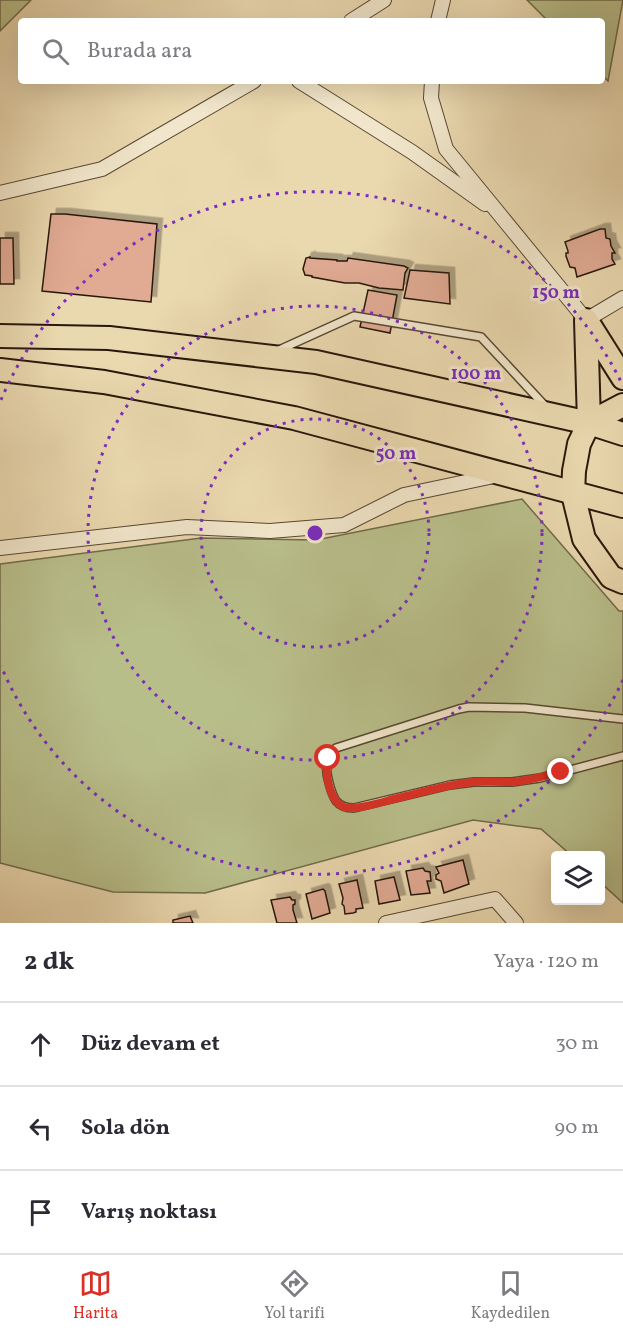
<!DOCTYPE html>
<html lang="tr">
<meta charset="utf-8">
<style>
:root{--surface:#fff;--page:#f7f7f7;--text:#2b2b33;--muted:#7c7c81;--line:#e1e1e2;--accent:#d93025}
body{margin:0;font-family:Vollkorn,serif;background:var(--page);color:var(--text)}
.controls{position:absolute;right:18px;bottom:18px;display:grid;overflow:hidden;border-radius:6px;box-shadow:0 6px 24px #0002}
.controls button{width:54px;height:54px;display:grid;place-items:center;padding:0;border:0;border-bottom:2px solid var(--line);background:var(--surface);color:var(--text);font:30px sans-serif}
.stop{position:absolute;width:18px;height:18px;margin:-14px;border:4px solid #d93025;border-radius:50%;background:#fff}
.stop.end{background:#d93025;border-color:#fff;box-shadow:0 2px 6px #0008}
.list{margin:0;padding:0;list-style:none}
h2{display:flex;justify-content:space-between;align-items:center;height:78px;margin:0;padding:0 24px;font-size:26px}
h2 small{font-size:20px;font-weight:400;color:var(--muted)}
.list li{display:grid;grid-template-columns:39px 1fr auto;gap:18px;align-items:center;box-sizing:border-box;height:84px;padding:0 24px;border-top:2px solid var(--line)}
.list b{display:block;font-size:22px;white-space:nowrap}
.list em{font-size:20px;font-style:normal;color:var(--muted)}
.icon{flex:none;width:33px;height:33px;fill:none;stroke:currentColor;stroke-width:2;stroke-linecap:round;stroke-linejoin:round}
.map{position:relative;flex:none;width:623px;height:923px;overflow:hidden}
.search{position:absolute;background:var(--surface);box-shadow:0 6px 24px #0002;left:18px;right:18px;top:18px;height:66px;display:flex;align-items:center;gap:15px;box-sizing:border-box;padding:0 21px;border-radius:6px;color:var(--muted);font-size:22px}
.sheet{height:330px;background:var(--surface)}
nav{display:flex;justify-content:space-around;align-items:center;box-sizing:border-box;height:84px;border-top:2px solid var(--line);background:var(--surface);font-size:16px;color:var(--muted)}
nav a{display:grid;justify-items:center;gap:3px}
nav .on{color:var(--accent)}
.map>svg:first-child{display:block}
</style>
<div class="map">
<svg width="623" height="923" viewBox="0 0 623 923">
<defs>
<filter id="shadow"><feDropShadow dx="5.5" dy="-5.5" stdDeviation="0" flood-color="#0004"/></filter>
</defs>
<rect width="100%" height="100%" fill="#ead8af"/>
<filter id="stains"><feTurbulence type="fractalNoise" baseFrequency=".00333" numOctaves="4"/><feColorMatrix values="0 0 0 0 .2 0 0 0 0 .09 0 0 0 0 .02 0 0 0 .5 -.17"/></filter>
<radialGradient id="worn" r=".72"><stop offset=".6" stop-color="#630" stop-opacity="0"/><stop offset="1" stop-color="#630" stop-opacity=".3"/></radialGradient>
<g fill="#b8be8a" stroke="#706b4a" stroke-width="1.5">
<path d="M0,0H31L0,31Z"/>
<path d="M527,0H623L608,81L602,75V21H548Z"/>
<path d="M522,499L619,611H623V903L601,883L600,856L571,855L541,829L473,820L205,893L113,892L0,863V564L201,538L316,540Z"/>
</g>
<g fill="#e0aa93" stroke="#28180a" stroke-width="1.5" filter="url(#shadow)">
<path d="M51,214H65L157,224L151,302L42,291Z"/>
<path d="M600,229H605L606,238L610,239L611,246L615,253H612V259L615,264L577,277L575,268L570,267L566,256V253H568V251L565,242Z"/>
<path d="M0,238H13L14,284H0Z"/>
<path d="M310,257V258L337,260V261H347L348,258L404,266L408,268L405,273L403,290L379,288L359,283H345L312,277V276L305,275L303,269L306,258Z"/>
<path d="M410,270L449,273L450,304L404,298Z"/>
<path d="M368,290L397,295L390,333L360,327Z"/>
<path d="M463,860L469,884L444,893L441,881L436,879V875L439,873L436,867Z"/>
<path d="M423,868L425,871L430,872L431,881H427L430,893L411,895L406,871Z"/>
<path d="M394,877L400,900L379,904L375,881Z"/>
<path d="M357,880L363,908L356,909V912L353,913L345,914L344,906L342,904L343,898L339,884Z"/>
<path d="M323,889L325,891L330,913L312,919L306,894Z"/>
<path d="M290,897L292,900H295V904L293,905V910L297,923H277L271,900Z"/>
<path d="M190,916L193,923H173V920Z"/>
</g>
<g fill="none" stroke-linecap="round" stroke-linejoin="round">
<g stroke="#584833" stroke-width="10">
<g id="service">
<path d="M279,350L354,316L481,337L546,407"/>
<path d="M623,719L525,708L469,707L459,709L336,748C325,758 325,769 329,783C333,798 336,808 354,808L450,785L474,782H512L540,778L623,756"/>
</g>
</g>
<g stroke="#584833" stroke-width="16">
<g id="minor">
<path d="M351,21L384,0"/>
<path d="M438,21L443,0"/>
<path d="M299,81L412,152L485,204"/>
<path d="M432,81L431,98L446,149L586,320L623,298"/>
<path d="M0,193L102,169L254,81"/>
<path d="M0,548L187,527L270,531L344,525L404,495L494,476"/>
<path d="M386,923L495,899L516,923"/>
</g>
</g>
<g stroke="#28180a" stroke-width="26">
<g id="trunk">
<path d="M586,320L589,423L579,444L574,471L573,494L584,539L611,577L623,582"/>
<path d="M587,321L623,378"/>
<path d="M0,336L109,338L316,362L589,423L623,434"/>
<path d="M0,370L104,382L294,418L623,506"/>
<path d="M589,423L623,405"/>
</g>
</g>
<use href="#service" stroke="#f1e6cb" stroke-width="7"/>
<use href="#minor" stroke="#f1e6cb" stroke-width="14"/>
<use href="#trunk" stroke="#ead8af" stroke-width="22"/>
</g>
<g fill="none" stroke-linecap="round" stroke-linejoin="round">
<path stroke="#d93025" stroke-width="8" d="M328,758C324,771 329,801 344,807C356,811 385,801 398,798C423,792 449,784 474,782C487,781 499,782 511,782C528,781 545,776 561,772"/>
</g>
<g fill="none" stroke="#7b2cbf" stroke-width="3" stroke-dasharray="3 6">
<circle cx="315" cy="533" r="114"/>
<circle cx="315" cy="533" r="227"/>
<path d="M623 680A341 341 0 0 1 1 666M1 400A341 341 0 0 1 623 386"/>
</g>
<circle cx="315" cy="533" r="9" fill="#7b2cbf" stroke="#f1e6cb" stroke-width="3"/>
<g font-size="18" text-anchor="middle" font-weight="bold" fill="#7b2cbf" stroke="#f1e6cb" stroke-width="6" stroke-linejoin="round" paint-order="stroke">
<text x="556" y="298">150 m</text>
<text x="476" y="379">100 m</text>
<text x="396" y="459">50 m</text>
</g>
<rect width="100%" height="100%" filter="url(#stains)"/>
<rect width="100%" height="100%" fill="url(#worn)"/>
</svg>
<div class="controls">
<button><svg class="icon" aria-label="layers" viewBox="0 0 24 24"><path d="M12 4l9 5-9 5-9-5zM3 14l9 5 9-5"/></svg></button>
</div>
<div class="stop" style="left:328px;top:758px"></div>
<div class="stop end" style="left:561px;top:772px"></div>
<div class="search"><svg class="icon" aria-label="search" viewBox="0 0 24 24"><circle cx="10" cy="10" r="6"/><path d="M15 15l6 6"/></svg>Burada ara</div>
</div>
<section class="sheet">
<h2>2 dk<small>Yaya · 120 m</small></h2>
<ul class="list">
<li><svg class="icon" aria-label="ahead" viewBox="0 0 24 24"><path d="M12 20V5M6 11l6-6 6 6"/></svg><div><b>Düz devam et</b></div><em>30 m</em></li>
<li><svg class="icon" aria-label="left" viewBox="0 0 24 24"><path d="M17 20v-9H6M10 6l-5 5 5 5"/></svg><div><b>Sola dön</b></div><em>90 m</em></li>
<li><svg class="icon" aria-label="arrive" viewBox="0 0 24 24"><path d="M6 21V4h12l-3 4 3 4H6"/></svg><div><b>Varış noktası</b></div></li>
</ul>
</section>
<nav>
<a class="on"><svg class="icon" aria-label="map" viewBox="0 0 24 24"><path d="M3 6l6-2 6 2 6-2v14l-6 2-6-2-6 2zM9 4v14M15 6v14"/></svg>Harita</a>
<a><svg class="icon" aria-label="directions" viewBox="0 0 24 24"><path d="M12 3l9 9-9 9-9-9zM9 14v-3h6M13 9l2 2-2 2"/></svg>Yol tarifi</a>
<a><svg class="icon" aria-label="saved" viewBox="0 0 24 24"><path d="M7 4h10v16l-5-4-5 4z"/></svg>Kaydedilen</a>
</nav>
